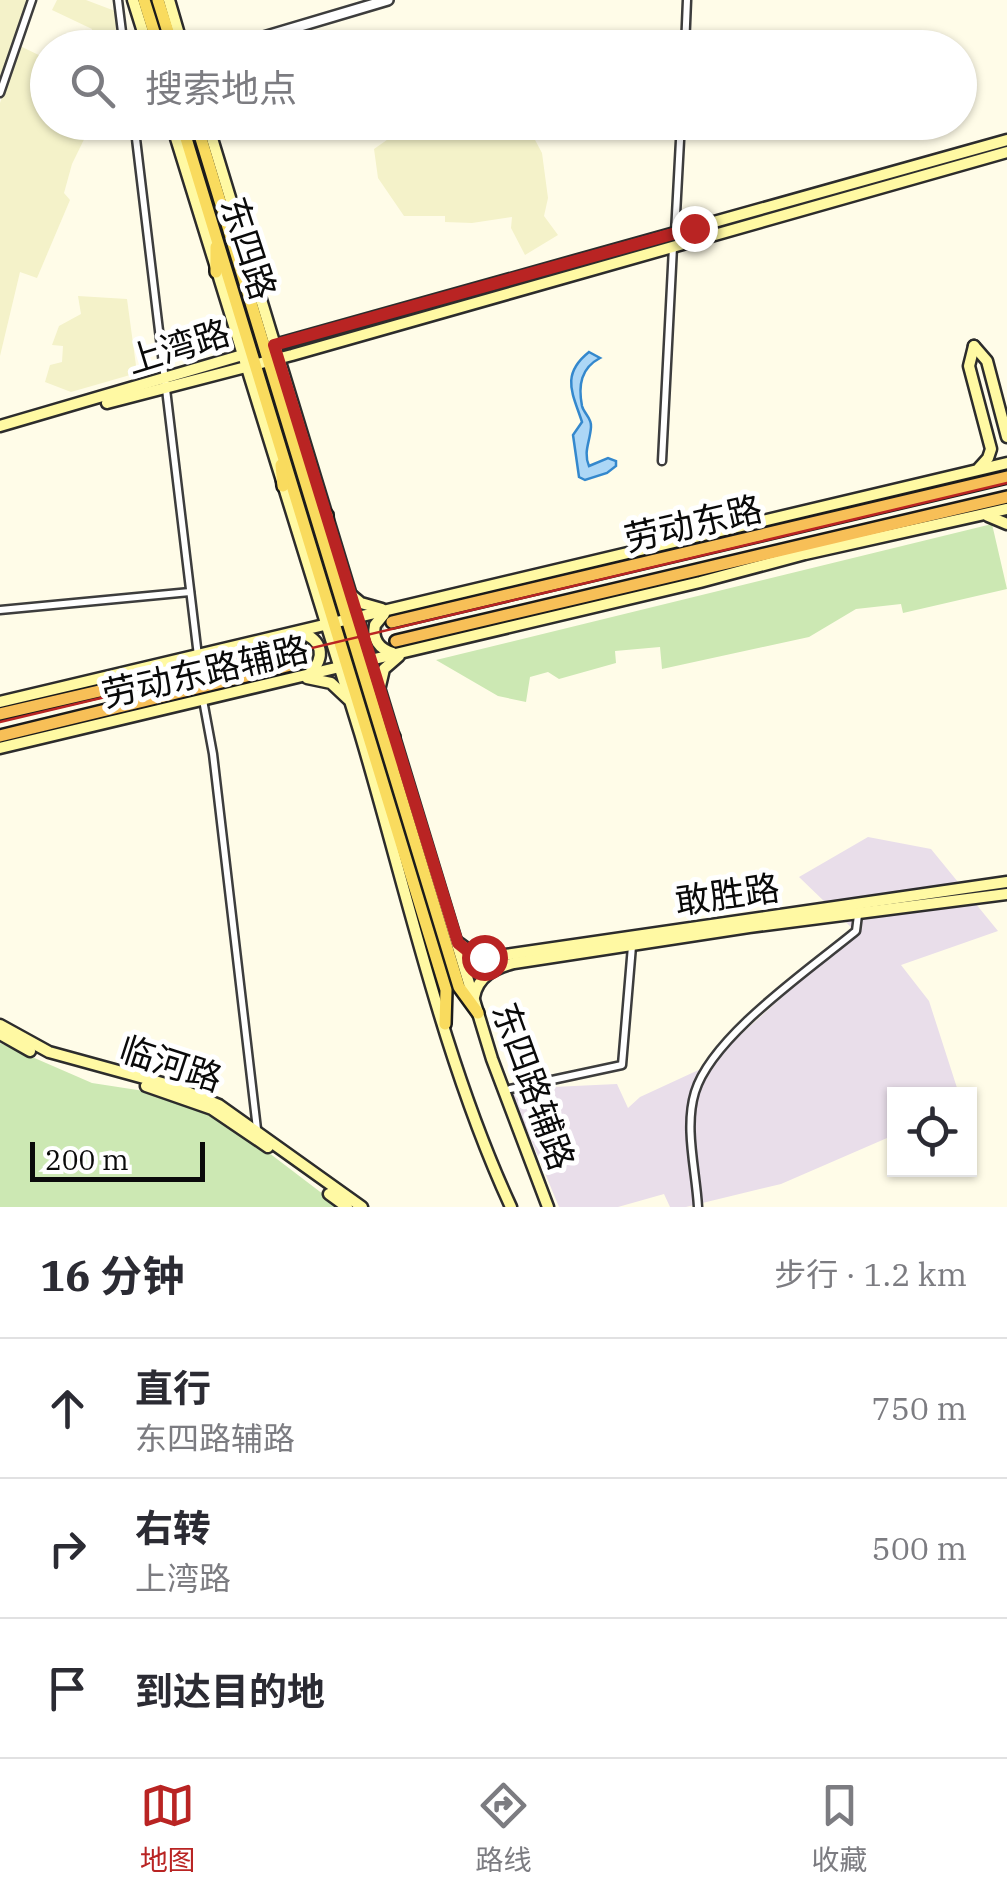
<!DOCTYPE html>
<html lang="zh">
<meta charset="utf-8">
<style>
:root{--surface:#fff;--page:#f7f7f7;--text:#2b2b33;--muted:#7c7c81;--line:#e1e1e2;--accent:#b92423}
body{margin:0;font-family:"IBM Plex Serif","Noto Sans SC",serif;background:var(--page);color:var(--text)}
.controls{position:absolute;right:30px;bottom:30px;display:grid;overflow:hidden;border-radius:0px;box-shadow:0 2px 8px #0004}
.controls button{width:90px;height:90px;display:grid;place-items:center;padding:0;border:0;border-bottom:2px solid var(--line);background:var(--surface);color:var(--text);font:50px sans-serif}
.scale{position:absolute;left:30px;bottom:25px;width:175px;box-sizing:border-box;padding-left:10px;border:5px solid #0a0a0a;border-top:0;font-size:28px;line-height:35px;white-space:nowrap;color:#0a0a0a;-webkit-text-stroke:8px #fff;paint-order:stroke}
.stop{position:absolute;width:30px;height:30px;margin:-22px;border:8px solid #b92423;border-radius:50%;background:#fff}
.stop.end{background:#b92423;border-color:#fff;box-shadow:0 2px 10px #0008}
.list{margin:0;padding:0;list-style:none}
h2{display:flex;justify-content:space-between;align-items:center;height:130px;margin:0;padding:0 40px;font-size:42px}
h2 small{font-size:32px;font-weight:400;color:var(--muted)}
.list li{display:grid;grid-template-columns:65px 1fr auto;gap:30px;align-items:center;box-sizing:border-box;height:140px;padding:0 40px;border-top:2px solid var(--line)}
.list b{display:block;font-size:38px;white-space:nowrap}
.list p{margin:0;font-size:32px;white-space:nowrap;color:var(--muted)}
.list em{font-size:32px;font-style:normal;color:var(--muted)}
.icon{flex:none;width:55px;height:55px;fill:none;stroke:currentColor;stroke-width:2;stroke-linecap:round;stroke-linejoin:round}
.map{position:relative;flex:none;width:1007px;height:1207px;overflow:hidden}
.search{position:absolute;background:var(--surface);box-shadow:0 2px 8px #0004;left:30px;right:30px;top:30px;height:110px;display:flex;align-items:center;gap:25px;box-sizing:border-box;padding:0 35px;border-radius:55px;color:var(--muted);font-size:38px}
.sheet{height:550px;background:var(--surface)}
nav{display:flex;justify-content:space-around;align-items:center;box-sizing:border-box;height:140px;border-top:2px solid var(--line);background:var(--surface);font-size:28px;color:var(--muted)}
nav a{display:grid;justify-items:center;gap:5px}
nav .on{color:var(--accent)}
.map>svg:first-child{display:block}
</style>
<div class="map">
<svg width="1007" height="1207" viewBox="0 0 1007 1207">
<rect width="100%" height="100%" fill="#fffce8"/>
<path fill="#e9deea" d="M868,837L931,849L998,931L901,965L929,1001L959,1094H894V1135L781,1184L686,1207H670L664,1194L618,1207H559L510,1089L617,1084L628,1108L640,1097L705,1067L855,931L799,877Z"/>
<g fill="#f4f2c9">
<path d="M0,0H28L0,81Z"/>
<path d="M57,0H86L115,11L118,47H87L92,29L52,10Z"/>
<path d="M20,46L47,59L48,122L92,123L72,164L64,193L70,200L37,278L20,272L0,356V103Z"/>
<path d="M395,123H526L542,153L548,198L544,216L558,235L525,255L511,228L512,217L472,223L445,222V216H404L378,178L374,149L394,135Z"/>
<path d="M78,296L127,299L137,373L71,392L45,382L50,365L62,362L63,346L52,345L59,326L81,314Z"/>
</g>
<g fill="#cce8b3">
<path d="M992,524L1007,589L903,613L901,604L856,609L809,637L662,669L660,647L615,651L616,663L559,679L548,672L530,677L526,702L498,696L436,660Z"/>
<path d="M0,1043L92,1083L157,1093L197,1106L231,1124L340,1207H0Z"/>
</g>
<path fill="#add7f6" stroke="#3488cd" stroke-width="2.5" d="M589,352L600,358C581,368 578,385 582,406C584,414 592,418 591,427C590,442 583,452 589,466L608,458L616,461V466L607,473L585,480L579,477L573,435L582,422C573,394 560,375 589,352Z"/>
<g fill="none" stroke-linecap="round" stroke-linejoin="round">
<path stroke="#dad8c7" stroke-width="11" stroke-dasharray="11 5.5" stroke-linecap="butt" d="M308,642L392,622"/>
<g stroke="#3d3d3d" stroke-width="11">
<g id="minor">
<path d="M118,0L124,48"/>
<path d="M685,48L687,0"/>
<path d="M0,93L32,0"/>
<path d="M134,122L198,656"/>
<path d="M675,233L681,122"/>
<path d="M662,461L673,247"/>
<path d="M0,610L190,592"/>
<path d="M203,700L213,754L257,1129"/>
<path d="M510,1089L622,1065L632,946"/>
<path d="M698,1207C696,1170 684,1128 695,1092C712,1036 810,969 856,931L858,915"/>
</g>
</g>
<g stroke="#3d3d3d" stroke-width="14">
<g id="tertiary">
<path d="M209,48L229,42"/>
<path d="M226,48L388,0"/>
</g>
</g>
<g stroke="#2c2c2c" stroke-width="15">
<g id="secondary">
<path d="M133,0L148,48"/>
<path d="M169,0L183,48"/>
<path d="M171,122L360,733C406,888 443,1060 511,1207"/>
<path d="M207,122L492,1059L548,1207"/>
<path d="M271,346L1007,140"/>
<path d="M974,346L969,366L991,449L988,458L979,468"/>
<path d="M974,346L987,361L1007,437"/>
<path d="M107,403L292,355L1007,152"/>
<path d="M0,426L246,354"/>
<path d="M988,516L1007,524"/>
<path d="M349,593L361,603L382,609"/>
<path d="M384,614L375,625C372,639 379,649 393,653"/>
<path d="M302,633C322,640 326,657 310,673"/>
<path d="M366,661L700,582L805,554L1007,509"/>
<path d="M307,678L331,683L348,699"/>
<path d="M380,686L384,669L399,656"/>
<path d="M0,702L1007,463"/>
<path d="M0,748L344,666"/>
<path d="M459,943L474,954L491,957L1007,882"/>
<path d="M474,997C478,976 495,968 514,963L749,927L1007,894"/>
<path d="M0,1025L49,1052L173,1086L219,1105L362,1207"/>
<path d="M0,1034L30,1051"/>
<path d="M146,1086L212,1109L268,1147"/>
<path d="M329,1194L347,1207"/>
</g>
</g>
<g stroke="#1b1b1b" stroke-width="16">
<g id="primary">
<path d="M144,0L159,48"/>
<path d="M158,0L173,48"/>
<path d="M181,122L446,990L445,1024"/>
<path d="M196,122L459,987L478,1013"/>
<path d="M240,233V253"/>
<path d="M216,272V247"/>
<path d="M281,465L283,486"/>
<path d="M327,515L328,536"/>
<path d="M394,737V763"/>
</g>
</g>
<g stroke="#1b1b1b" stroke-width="16">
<g id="trunk">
<path d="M392,622L1007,477"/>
<path d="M396,641L1007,497"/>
<path d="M0,714L299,645"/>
<path d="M0,736L303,662"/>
</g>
</g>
<use href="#minor" stroke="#fff" stroke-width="6"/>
<use href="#tertiary" stroke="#fff" stroke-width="9"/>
<use href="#secondary" stroke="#fff9a3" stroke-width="10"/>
<use href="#primary" stroke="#f9db5e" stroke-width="11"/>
<use href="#trunk" stroke="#f7bf57" stroke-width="11"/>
<path stroke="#b92423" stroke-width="2.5" d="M0,722L1007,483"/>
</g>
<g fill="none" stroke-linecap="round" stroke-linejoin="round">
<path stroke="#b92423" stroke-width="12" d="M484,957L468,951L458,943L274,345L694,228"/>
</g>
<g text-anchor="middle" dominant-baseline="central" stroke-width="10" stroke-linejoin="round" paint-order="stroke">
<g font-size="35" fill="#0a0a0a" stroke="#fff">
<text transform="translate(249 248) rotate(72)">东四路</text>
<text transform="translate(178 346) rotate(-17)">上湾路</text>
<text transform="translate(693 523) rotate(-13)">劳动东路</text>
<text transform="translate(205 671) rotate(-13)">劳动东路辅路</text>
<text transform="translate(727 894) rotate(-8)">敢胜路</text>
<text transform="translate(171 1063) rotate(18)">临河路</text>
<text transform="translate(534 1086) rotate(70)">东四路辅路</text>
</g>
</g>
</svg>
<div class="controls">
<button><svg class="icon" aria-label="locate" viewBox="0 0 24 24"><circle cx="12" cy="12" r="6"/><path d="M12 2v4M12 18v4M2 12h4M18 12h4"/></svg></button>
</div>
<div class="scale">200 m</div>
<div class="stop" style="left:484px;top:957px"></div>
<div class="stop end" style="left:694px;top:228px"></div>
<div class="search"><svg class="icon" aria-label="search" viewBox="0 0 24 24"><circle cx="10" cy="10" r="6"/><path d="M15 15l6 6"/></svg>搜索地点</div>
</div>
<section class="sheet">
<h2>16 分钟<small>步行 · 1.2 km</small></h2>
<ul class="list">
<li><svg class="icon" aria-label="ahead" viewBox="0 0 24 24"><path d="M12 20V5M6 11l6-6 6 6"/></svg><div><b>直行</b><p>东四路辅路</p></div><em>750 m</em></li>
<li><svg class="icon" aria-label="right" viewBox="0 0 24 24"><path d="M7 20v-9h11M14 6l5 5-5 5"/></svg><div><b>右转</b><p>上湾路</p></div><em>500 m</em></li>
<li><svg class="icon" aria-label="arrive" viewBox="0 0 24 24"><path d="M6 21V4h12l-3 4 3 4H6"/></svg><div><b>到达目的地</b></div></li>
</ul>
</section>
<nav>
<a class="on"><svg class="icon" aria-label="map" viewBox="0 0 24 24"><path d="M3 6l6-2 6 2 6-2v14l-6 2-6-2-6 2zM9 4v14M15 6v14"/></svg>地图</a>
<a><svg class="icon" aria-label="directions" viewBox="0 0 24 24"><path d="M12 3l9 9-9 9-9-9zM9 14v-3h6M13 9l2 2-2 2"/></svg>路线</a>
<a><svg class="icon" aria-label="saved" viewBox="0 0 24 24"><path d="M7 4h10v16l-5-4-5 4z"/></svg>收藏</a>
</nav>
